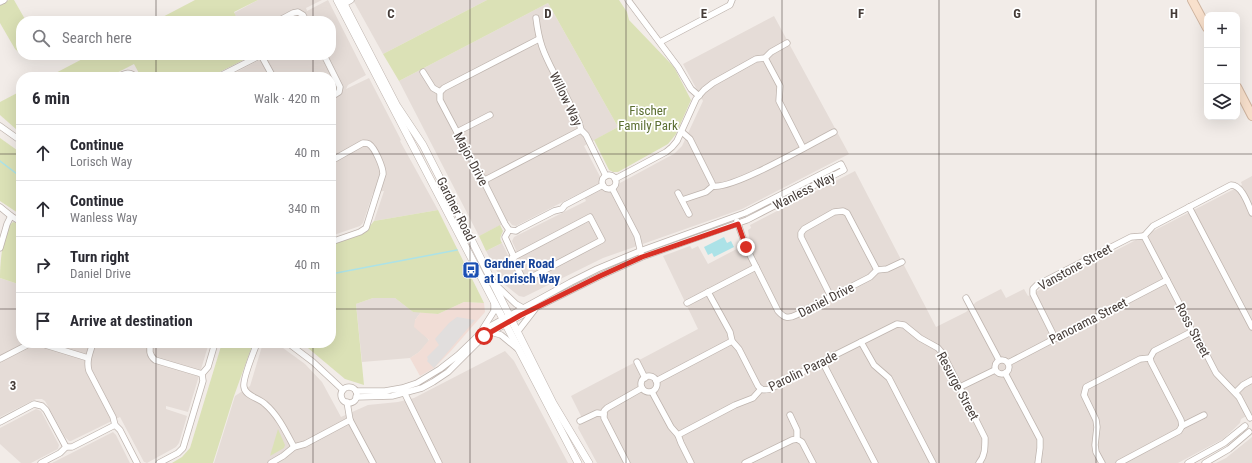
<!DOCTYPE html>
<meta charset="utf-8">
<style>
:root{--surface:#fff;--page:#f7f7f7;--text:#2b2b33;--muted:#7c7c81;--line:#e1e1e2}
body{margin:0;font-family:"Roboto Condensed",sans-serif;background:var(--page);color:var(--text)}
.controls{position:absolute;right:12px;top:12px;display:grid;overflow:hidden;border-radius:8px;box-shadow:0 4px 16px #0002}
.controls button{width:36px;height:36px;display:grid;place-items:center;padding:0;border:0;border-bottom:1px solid var(--line);background:var(--surface);color:var(--text);font:20px sans-serif}
.stop{position:absolute;width:12px;height:12px;margin:-9px;border:3px solid #d93025;border-radius:50%;background:#fff}
.stop.end{background:#d93025;border-color:#fff;box-shadow:0 1px 4px #0008}
.list{margin:0;padding:0;list-style:none}
h2{display:flex;justify-content:space-between;align-items:center;height:52px;margin:0;padding:0 16px;font-size:17px}
h2 small{font-size:13px;font-weight:400;color:var(--muted)}
.list li{display:grid;grid-template-columns:26px 1fr auto;gap:12px;align-items:center;box-sizing:border-box;height:56px;padding:0 16px;border-top:1px solid var(--line)}
.list b{display:block;font-size:15px;white-space:nowrap}
.list p{margin:0;font-size:13px;white-space:nowrap;color:var(--muted)}
.list em{font-size:13px;font-style:normal;color:var(--muted)}
.icon{flex:none;width:22px;height:22px;fill:none;stroke:currentColor;stroke-width:2;stroke-linecap:round;stroke-linejoin:round}
.map{position:relative;flex:none;width:1252px;height:463px;overflow:hidden}
.search{position:absolute;background:var(--surface);box-shadow:0 4px 16px #0002;left:16px;top:16px;width:320px;height:44px;display:flex;align-items:center;gap:10px;box-sizing:border-box;padding:0 14px;border-radius:16px;color:var(--muted);font-size:15px}
.panel{position:absolute;background:var(--surface);box-shadow:0 4px 16px #0002;left:16px;top:72px;width:320px;height:276px;border-radius:16px}
.map>svg:first-child{display:block}
</style>
<div class="map">
<svg width="1252" height="463" viewBox="0 0 1252 463">
<rect width="100%" height="100%" fill="#f2ece8"/>
<g fill="#e5dcd7">
<path d="M258,0H322L306,8L307,11L328,0L366,75L348,85L346,89L369,78L401,140L400,141L438,210L374,221L384,191L373,193L363,223L360,226L331,236V77H227L267,56V55H331V21H238L234,13Z"/>
<path d="M353,0H487L383,54Z"/>
<path d="M548,3L618,127L584,146L607,190L668,157L674,154L682,146L703,101L683,64L774,16L849,154L742,209L603,258L524,297L519,296L504,284L486,251L502,243L508,255L516,250L512,241L514,237L586,201L582,192L516,226L512,225L509,221L479,236L399,81Z"/>
<path d="M855,171L936,327L966,312L976,302L1001,289L1006,298L1024,289L1028,296L1242,185L1241,182L1252,176V413L1241,419L1240,423L1236,427L1223,439L1178,463H597L578,428L581,416L571,396L698,329L663,256L690,246L692,249L698,246L708,264L750,242L748,230L751,228L750,225Z"/>
<path d="M0,278L21,285V343H209L188,412L166,406V409L187,416L179,443L176,447L147,463L144,462L120,417L71,441H69L65,437L45,401L42,399H36L0,417Z"/>
<path d="M373,298H395L413,312H421L415,320L429,341L419,352L410,358L362,362L356,304Z"/>
<path d="M263,343H271L283,348L305,364L322,382L341,417L368,405L398,402L414,398L505,351L514,361L568,463H214L235,396L250,386Z"/>
<path d="M36,409L41,411L59,445L58,449L31,463H21L0,444V428Z"/>
<path d="M113,432L116,435L130,463H52Z"/>
<path d="M1252,437V463H1216L1226,458Z"/>
</g>
<path fill="#f1ddd6" d="M464,302L484,303L485,312L450,352L434,368L420,376L410,358L419,352L429,340L414,327L415,320L421,312L438,314Z"/>
<g fill="#dbe1b6">
<path d="M9,0H14L26,21H21V54L15,49L0,23V5Z"/>
<path d="M195,0H258L234,12L238,21H155Z"/>
<path d="M487,0H619L627,12L629,20L674,67L691,100L676,134L668,144L618,172H613L609,170L594,140L618,127L548,3L399,81L383,54Z"/>
<path d="M90,55H253L210,77H141L134,64L109,77H48Z"/>
<path d="M21,91V128L17,130L0,115V102Z"/>
<path d="M0,138L21,153V215L0,201Z"/>
<path d="M438,210L484,303L464,302L438,314L413,312L395,298H373L356,304L364,385L345,379L302,343H331V244L365,232L374,221Z"/>
<path d="M13,222L21,224V285L0,278C0,265 2,230 13,222Z"/>
<path d="M500,225L503,231C501,236 499,238 502,243L486,251L479,236Z"/>
<path d="M222,343H253L234,396L213,463H172L182,457L190,448Z"/>
<path d="M278,429L285,445L284,448L270,456Z"/>
</g>
<path fill="#e1dedd" d="M457,317L475,320L434,368L427,361L428,359L427,357L439,345L435,339L449,323Z"/>
<path fill="#ace2e7" d="M724,237L727,243L731,241L734,247L714,257L712,253L708,255L704,247Z"/>
<g fill="none" stroke-linecap="round" stroke-linejoin="round">
<g stroke="#ace2e7" stroke-width="1.5">
<path d="M0,161L21,177"/>
<path d="M331,274L457,250"/>
</g>
<g stroke="#bfb5af" stroke-width="7">
<g id="minor">
<path d="M628,0L678,67L691,89L699,96"/>
<path d="M0,2L4,0"/>
<path d="M344,4L351,0"/>
<path d="M536,18C539,42 543,52 554,73V77L561,84L562,88L579,122L581,130L586,135L606,176"/>
<path d="M278,21L293,13L298,12L303,15L306,21"/>
<path d="M539,39L444,88L440,92V100L479,174L485,180L486,186L505,224L509,230L516,231L519,229L554,211L562,209L565,205L603,185"/>
<path d="M660,42L730,5L732,0"/>
<path d="M261,55L273,77"/>
<path d="M324,55L340,87L339,92L331,97"/>
<path d="M765,58L780,86L779,101L803,148"/>
<path d="M423,72L433,88L440,92"/>
<path d="M118,77C125,73 130,71 136,77"/>
<path d="M218,77L261,55"/>
<path d="M0,126L21,141"/>
<path d="M457,132L490,115"/>
<path d="M682,132L690,139L712,183L713,186L706,192L682,200"/>
<path d="M331,161L363,143C366,143 367,143 369,144C375,148 383,167 383,174L366,228L360,232L331,242"/>
<circle cx="609" cy="182" r="7"/>
<path d="M615,179L666,152L672,147L677,141L696,99L704,90L713,83L756,59L765,58L771,52L787,43"/>
<path d="M485,180L581,130"/>
<path d="M713,186C733,190 812,143 834,132"/>
<path d="M612,188L637,236L641,253"/>
<path d="M678,193L689,214"/>
<path d="M0,207L11,216L21,222"/>
<path d="M1189,207L1252,327"/>
<path d="M590,217L602,240L524,281L512,258Z"/>
<path d="M737,221L746,247L778,311C784,318 788,319 796,315L870,277L877,270L887,269L902,262"/>
<path d="M509,230L505,237L514,257"/>
<path d="M1144,236L1189,322L1191,332L1199,340L1216,373L1239,397L1250,418"/>
<path d="M1144,236L1153,226L1231,185C1242,185 1248,204 1252,213"/>
<path d="M0,248L7,224L11,216"/>
<path d="M493,282L516,304L523,308"/>
<path d="M708,292L730,332L732,341L739,349L758,386C762,391 765,390 770,389L815,365L823,363L829,358L897,324L904,325L920,338L938,348L943,354L985,438C985,448 985,456 979,463"/>
<path d="M831,297L801,237V233L804,229L834,212L843,211L847,213L877,270"/>
<path d="M966,298L999,360"/>
<path d="M687,303L756,267"/>
<path d="M482,330L494,311V303"/>
<path d="M518,331L535,309"/>
<path d="M491,332L501,335L518,349"/>
<path d="M1055,338L1033,294V289L1037,285L1131,237L1144,236"/>
<path d="M861,342L874,365L889,378L933,463"/>
<path d="M39,343L88,358"/>
<path d="M93,343C90,353 86,361 89,371L113,417L115,425L120,430L137,463"/>
<path d="M151,343C149,350 149,355 155,360L202,374"/>
<path d="M257,343C254,351 242,380 244,387C245,396 259,398 265,404C278,415 286,432 294,447"/>
<path d="M288,343L313,362L343,390"/>
<path d="M0,359L31,343"/>
<circle cx="1002" cy="367" r="7"/>
<path d="M637,362L645,378"/>
<path d="M823,363L875,463"/>
<path d="M1008,363L1167,280"/>
<path d="M1005,373L1040,439V448L1038,463"/>
<circle cx="649" cy="384" r="8"/>
<path d="M656,381L732,341"/>
<path d="M960,387L995,370"/>
<circle cx="349" cy="395" r="8"/>
<path d="M356,391H385L402,388L417,383L440,369L458,355L485,329L571,282L597,269L640,251L745,213L841,164L844,170L747,220L642,257L600,276L537,307L484,336L448,372L433,382L422,388L392,396L356,397"/>
<path d="M652,392L671,427L678,435L681,443L691,463"/>
<path d="M1236,392L1243,385L1252,380"/>
<path d="M405,394L439,463"/>
<path d="M347,402L350,420L373,463"/>
<path d="M790,415L797,430V439L802,442L813,463"/>
<path d="M580,421L597,413L604,414"/>
<path d="M0,422L34,404L42,406L46,410L66,447"/>
<path d="M1182,426L1204,415"/>
<path d="M678,435L735,405L753,398L761,389"/>
<path d="M41,463L60,453L66,447H72L115,425"/>
<path d="M159,463L178,453L183,448L203,381L202,374L208,367L215,343"/>
<path d="M271,463L283,456L294,447L305,444L350,420"/>
<path d="M627,463L604,418V411L607,408L642,388"/>
<path d="M745,463L792,440L797,439"/>
<path d="M1102,463L1096,452L1095,445L1097,427L1096,420L1084,395L1086,387L1140,359L1150,358L1154,351L1191,332"/>
<path d="M1119,463L1179,431L1182,426L1181,420L1151,362L1150,358"/>
<path d="M1188,463L1224,443L1245,426"/>
<path d="M1205,463L1229,449L1249,432"/>
</g>
</g>
<g stroke="#bfb5af" stroke-width="8">
<g id="tertiary">
<path d="M337,0L578,463"/>
<path d="M342,0L397,106L423,145L467,231L553,403L589,463"/>
</g>
</g>
<g stroke="#cfb49f" stroke-width="10">
<g id="secondary">
<path d="M1192,0L1207,28"/>
<path d="M1237,87L1252,116"/>
</g>
</g>
<use href="#minor" stroke="#fff" stroke-width="5.5"/>
<use href="#tertiary" stroke="#fff" stroke-width="7"/>
<use href="#secondary" stroke="#f8e0cc" stroke-width="8"/>
</g>
<g fill="none" stroke-linecap="round" stroke-linejoin="round">
<path stroke="#d93025" stroke-width="5" d="M484,336L521,315L600,276L642,257L738,224L746,247"/>
</g>
<path fill="none" stroke="#453c38" stroke-width="1" stroke-opacity="0.55" d="M156,0V21M313,0V21M470,0V463M626,0V463M782,0V463M939,0V463M1096,0V463M156,55V77M313,55V77M0,154H21M331,154H1252M0,309H21M331,309H1252M156,343V463M313,343V463"/>
<defs>
<g id="bus-square" transform="scale(0.9)"><rect x="-9" y="-9" width="18" height="18" rx="4" fill="#1a4fb4" stroke="#fff"/><path d="M-5-6H5V4H4V6H2V4H-2V6H-4V4H-5ZM-3.5-4V0h7V-4ZM-3.5 1.2v1.5H-2V1.2ZM2 1.2v1.5H3.5V1.2Z" fill="#fff"/></g>
</defs>
<g fill-rule="evenodd">
<use href="#bus-square" x="471" y="270"/>
</g>
<g text-anchor="middle" dominant-baseline="central" stroke-width="3.5" stroke-linejoin="round" paint-order="stroke">
<g font-size="13" fill="#453c38" stroke="#fff">
<text transform="translate(566 99) rotate(64)">Willow Way</text>
<text transform="translate(471 159) rotate(62)">Major Drive</text>
<text transform="translate(804 191) rotate(-27)">Wanless Way</text>
<text transform="translate(456 209) rotate(63)">Gardner Road</text>
<text transform="translate(1075 267) rotate(-29)">Vanstone Street</text>
<text transform="translate(826 300) rotate(-27)">Daniel Drive</text>
<text transform="translate(1088 321) rotate(-27)">Panorama Street</text>
<text transform="translate(1193 330) rotate(62)">Ross Street</text>
<text transform="translate(803 371) rotate(-26)">Parolin Parade</text>
<text transform="translate(958 386) rotate(62)">Resurge Street</text>
</g>
<g font-size="13" fill="#5c6f32" stroke="#fff">
<text x="648" y="110">Fischer<tspan x="648" dy="15">Family Park</tspan></text>
</g>
<g font-size="13" font-weight="bold" fill="#164399" stroke="#fff" text-anchor="start">
<text x="484" y="263">Gardner Road<tspan x="484" dy="15">at Lorisch Way</tspan></text>
</g>
</g>
<g font-size="13" text-anchor="middle" font-weight="bold" fill="#453c38" stroke="#fff" stroke-width="3.5" stroke-linejoin="round" paint-order="stroke">
<text x="391" y="18">C</text>
<text x="548" y="18">D</text>
<text x="704" y="18">E</text>
<text x="861" y="18">F</text>
<text x="1017" y="18">G</text>
<text x="1174" y="18">H</text>
<text x="13" y="390">3</text>
</g>
</svg>
<div class="controls">
<button>+</button>
<button>−</button>
<button><svg class="icon" aria-label="layers" viewBox="0 0 24 24"><path d="M12 4l9 5-9 5-9-5zM3 14l9 5 9-5"/></svg></button>
</div>
<div class="stop" style="left:484px;top:336px"></div>
<div class="stop end" style="left:746px;top:247px"></div>
<div class="search"><svg class="icon" aria-label="search" viewBox="0 0 24 24"><circle cx="10" cy="10" r="6"/><path d="M15 15l6 6"/></svg>Search here</div>
<section class="panel">
<h2>6 min<small>Walk · 420 m</small></h2>
<ul class="list">
<li><svg class="icon" aria-label="ahead" viewBox="0 0 24 24"><path d="M12 20V5M6 11l6-6 6 6"/></svg><div><b>Continue</b><p>Lorisch Way</p></div><em>40 m</em></li>
<li><svg class="icon" aria-label="ahead" viewBox="0 0 24 24"><path d="M12 20V5M6 11l6-6 6 6"/></svg><div><b>Continue</b><p>Wanless Way</p></div><em>340 m</em></li>
<li><svg class="icon" aria-label="right" viewBox="0 0 24 24"><path d="M7 20v-9h11M14 6l5 5-5 5"/></svg><div><b>Turn right</b><p>Daniel Drive</p></div><em>40 m</em></li>
<li><svg class="icon" aria-label="arrive" viewBox="0 0 24 24"><path d="M6 21V4h12l-3 4 3 4H6"/></svg><div><b>Arrive at destination</b></div></li>
</ul>
</section>
</div>
